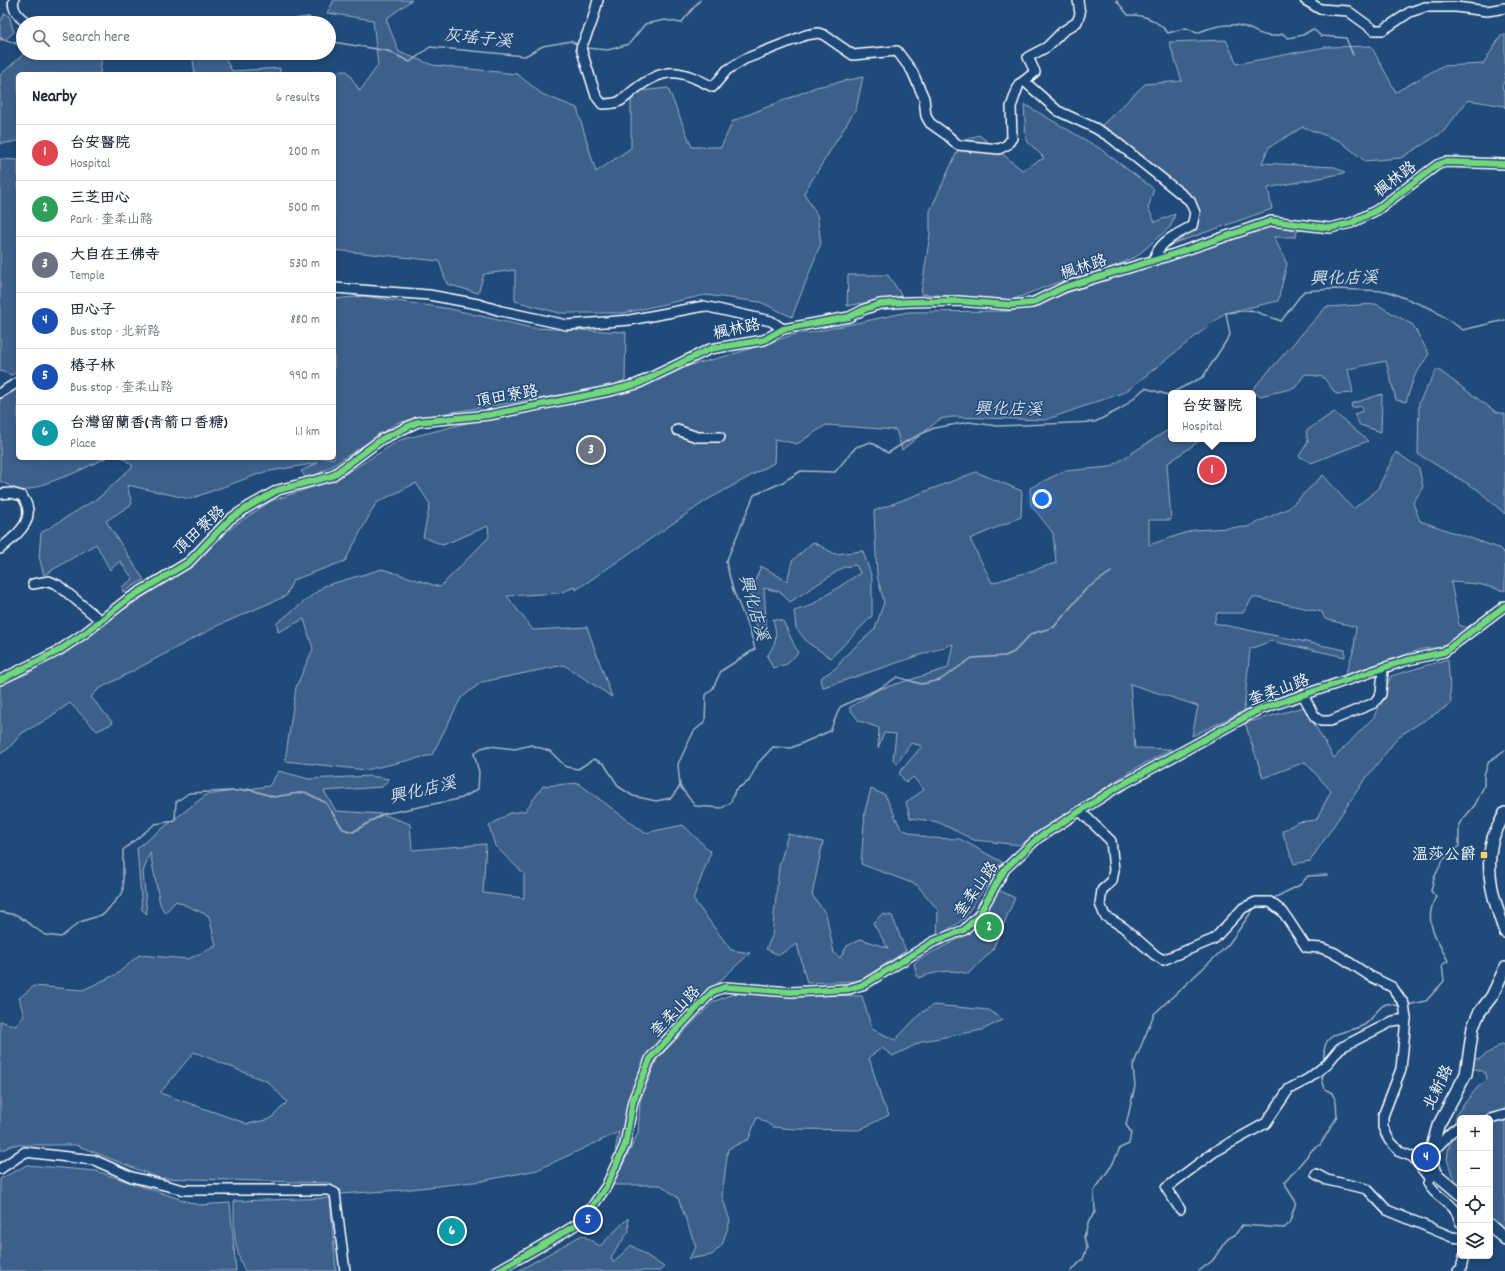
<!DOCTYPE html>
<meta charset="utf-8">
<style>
:root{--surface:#fff;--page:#f2f2f3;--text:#1f2937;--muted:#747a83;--line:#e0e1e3;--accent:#7c3aed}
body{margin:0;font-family:Dekko,"LXGW WenKai TC",sans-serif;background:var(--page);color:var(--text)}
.controls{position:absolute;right:12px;bottom:12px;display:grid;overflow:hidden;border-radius:6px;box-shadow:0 2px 6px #0003}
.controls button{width:36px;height:36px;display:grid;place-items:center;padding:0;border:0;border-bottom:1px solid var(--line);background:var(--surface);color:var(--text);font:20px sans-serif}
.you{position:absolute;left:1042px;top:499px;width:14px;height:14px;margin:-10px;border:3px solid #fff;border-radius:50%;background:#1a73e8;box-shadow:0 0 0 6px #1a73e833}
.badge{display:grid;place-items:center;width:26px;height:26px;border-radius:50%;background:var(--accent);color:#fff;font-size:13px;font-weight:700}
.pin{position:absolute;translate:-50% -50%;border:2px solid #fff;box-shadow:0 1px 4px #0006}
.popup{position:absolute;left:1168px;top:390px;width:88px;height:52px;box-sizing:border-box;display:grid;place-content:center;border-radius:6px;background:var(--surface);filter:drop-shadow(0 1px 3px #0005);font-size:13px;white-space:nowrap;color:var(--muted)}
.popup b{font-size:15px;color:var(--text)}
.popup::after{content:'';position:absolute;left:50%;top:100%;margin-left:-8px;border:8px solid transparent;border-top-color:var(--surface)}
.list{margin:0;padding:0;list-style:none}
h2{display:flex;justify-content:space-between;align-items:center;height:52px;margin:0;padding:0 16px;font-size:17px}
h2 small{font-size:13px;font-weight:400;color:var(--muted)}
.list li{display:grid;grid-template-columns:26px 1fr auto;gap:12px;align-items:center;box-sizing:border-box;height:56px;padding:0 16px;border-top:1px solid var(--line)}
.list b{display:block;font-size:15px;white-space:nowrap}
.list p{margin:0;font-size:13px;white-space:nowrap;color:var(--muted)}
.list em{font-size:13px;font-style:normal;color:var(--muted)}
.icon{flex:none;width:22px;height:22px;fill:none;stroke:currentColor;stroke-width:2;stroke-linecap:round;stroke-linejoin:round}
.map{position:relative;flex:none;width:1505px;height:1271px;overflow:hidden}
.search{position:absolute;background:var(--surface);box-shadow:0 2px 6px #0003;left:16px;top:16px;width:320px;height:44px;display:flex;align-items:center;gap:10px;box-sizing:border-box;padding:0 14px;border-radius:22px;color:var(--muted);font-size:15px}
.panel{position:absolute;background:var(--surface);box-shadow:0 2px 6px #0003;left:16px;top:72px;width:320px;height:388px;border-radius:6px}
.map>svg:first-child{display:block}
</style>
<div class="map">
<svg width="1505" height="1271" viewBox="0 0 1505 1271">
<rect width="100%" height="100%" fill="#1f4a7a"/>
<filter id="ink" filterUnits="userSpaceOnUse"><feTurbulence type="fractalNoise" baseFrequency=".025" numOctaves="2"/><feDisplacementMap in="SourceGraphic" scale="8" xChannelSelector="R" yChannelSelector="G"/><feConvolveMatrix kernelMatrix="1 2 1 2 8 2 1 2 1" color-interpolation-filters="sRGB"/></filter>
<g filter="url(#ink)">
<g fill="#3c618b" stroke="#9eb0c5" fill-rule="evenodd">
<path d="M334,0H412L386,19L399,52L433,65L517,74L542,94L577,108L596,172L631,148V92L668,88L692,147H721L733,121L816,87L863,77L856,109L804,193L817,215L821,243L792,317L760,302L705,295L624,313H559L515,301V270L484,274L478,293L447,284L439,261L334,250V74H312L313,72L347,71L360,91L378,65L373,20L327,13Z"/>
<path d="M5,13L9,16L14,32L5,40H0V23Z"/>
<path d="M1505,34V80L1502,86L1505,95V108L1504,106L1468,100L1443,132L1401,158L1365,161L1340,141L1303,127L1269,147L1262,163L1335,167L1345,173L1268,188L1272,209L1164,247L1197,216L1181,195L1099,128L1145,84L1182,81L1169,42L1226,40L1237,64L1325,47L1371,46L1396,92L1442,66L1483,64L1501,36Z"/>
<path d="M25,53H102L100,74H18V141L0,144V75Z"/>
<path d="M192,53H222L232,71L280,68V74H195Z"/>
<path d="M1024,104L1099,148L1154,189L1148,208L1155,222L1175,214L1171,226L1137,256L1113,267L1053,284L1012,300L921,294L930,234V211L962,141L979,135L1022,170L1044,158L1026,140Z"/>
<path d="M0,159L18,160V371L12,375L0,371Z"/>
<path d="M1274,225L1312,228L1297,231L1296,237H1274L1287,264L1278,301L1225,313L1125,392L1045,420L952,417L940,419L902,450L896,430L826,425L797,444L775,439L774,463L707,500L576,590L575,587L559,593L507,596L533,630L587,627L612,697L564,665L482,682L461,698L432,755L366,770L285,761L296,687L313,649L304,619L278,632L277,623L324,586L382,569L440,587L489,537L488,526L443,545L423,537L430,504L416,483L376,503L345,561L293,580L286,596L219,625L99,689L91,697L113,723L97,731L70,703L44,721L22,733L9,748L0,754V685L29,673L192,564L235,525L271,501L337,479L400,440L600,389L440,414L397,423L334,465L307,480L301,471L318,463L264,472L190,499L127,485L132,504L106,521L144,580L123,592L122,587L133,579L120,561L110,570L96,544L44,575L39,557L41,533L101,496L133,466L123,458H334V299L364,296L451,309L532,328L626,332L625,380L611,386L730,355L799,333H809L908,312L1011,311Z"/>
<path d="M848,275H888L902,296L847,306Z"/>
<path d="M1376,304L1413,325L1429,354L1414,377L1406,402L1396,400L1386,361L1348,369L1353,393L1336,394L1323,377L1305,374L1295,388L1260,396L1251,391L1326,307Z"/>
<path d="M1437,369L1496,412L1505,414V514L1478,490L1418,454L1419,402Z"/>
<path d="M18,386V458H106L72,474L22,492L0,481V396Z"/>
<path d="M1382,394L1381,432L1360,425L1354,414L1363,411L1362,406L1352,408L1351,404Z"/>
<path d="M1334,412L1368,441L1311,463L1299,456L1308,442L1306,431Z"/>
<path d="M1171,428V439H1202L1167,464L1171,520H1149V545L1194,530L1247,527L1289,508L1323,475L1353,509L1377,490L1396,452L1419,468L1423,487L1413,503L1420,521L1499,548L1505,554V591L1478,584L1451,582L1459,625L1468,628L1444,647L1422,649L1345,675L1354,649L1356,627L1325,619L1322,612L1253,597L1243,613H1217L1214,623L1345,650V657L1271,641L1250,649L1244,711L1192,736L1198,706L1130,684L1135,748L1171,749L1129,772L1020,845L974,840L938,822L910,818L906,802L924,790L913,777L906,783L899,773L922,746L911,743L897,764L893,760L896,734L884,733L878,748L879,728L859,721L849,708L877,690L948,668L953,644L834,684L823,687L820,681L822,677L836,668L847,654L875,629L884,602L877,576L874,511L976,472L1022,491L1021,517L970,539L992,583L1056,563L1053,533L1031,505L1030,488L1064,471L1110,467Z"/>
<path d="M813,542L835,554L863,551L872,578V616L831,658L808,643L796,628L794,611L810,606L860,573L856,565L844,567L790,602L780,592L764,588L767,636L761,639C750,607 747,598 761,566L787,581L792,561Z"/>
<path d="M773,619L783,621L798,653L787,664L773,668L767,656C778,640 777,636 773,619Z"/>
<path d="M1448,659L1451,704L1399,736L1363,782L1310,861L1294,864L1282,831L1298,822L1316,820L1331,791L1305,762L1263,778L1245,723L1304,707L1334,758L1374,717L1391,676Z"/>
<path d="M279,771L309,779L371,776L389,779L382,787L324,791L336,811L382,814L410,824L412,850L486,844L483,893L524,898V874L495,846L489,826L510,813L525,811L543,786L578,783L645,833L683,825L711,852L693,899L731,950L750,953L683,1015L648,1054L624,1120L619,1150H615L619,1132L537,1170L482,1181L402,1190L340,1194L330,1183L159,1178L76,1145H13L0,1151V1021L16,1026L24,1016L19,998L34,986L83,990L117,974L139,955L188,959L216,946L209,916L176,901L165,913L160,904L150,852L143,872L147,914L142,910L137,848L206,795L269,786ZM194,1052L268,1082L287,1102L270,1119L248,1124L160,1093Z"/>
<path d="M871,789L885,795L901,829L927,838L960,839L1002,862L964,919L937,937L938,910L917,885L861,864L865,811Z"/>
<path d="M788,834L823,842L812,895L826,914L834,953L840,958L847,946L861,939L888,948L873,923L882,914L892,916L906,951L859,981L807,983L797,944L779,955L766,949L772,936L779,867Z"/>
<path d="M999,890L1015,898L992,951L968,974C950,968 936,972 918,978L914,964L919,959L966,935L983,918Z"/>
<path d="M735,993L862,996L872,1029L895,1040L920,1014L933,1005L989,1010L1003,1020L982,1030L923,1041L893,1056L882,1048L869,1057L882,1101L889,1115L859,1130L794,1129L773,1127L757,1117L749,1139L728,1149L722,1196L730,1221L722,1245L712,1255L688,1259L696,1247L678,1198L661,1185H613L638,1133L640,1101L657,1059L713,1002Z"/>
<path d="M1502,1044L1505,1045V1241L1493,1238L1490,1234V1118H1460V1191L1454,1181L1447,1159L1451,1135L1457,1113L1477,1088L1487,1080L1486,1074L1482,1071L1466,1066L1467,1057L1479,1059Z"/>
<path d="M27,1165L96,1171L198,1205L230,1203L236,1271H0V1179Z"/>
<path d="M330,1198L336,1271H245C233,1248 234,1226 234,1201Z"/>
<path d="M628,1218L629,1231L611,1257L613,1263L631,1245L664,1267L661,1271H518L582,1235L600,1246Z"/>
</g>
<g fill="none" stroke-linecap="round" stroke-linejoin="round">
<g stroke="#a3b5c8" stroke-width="1.5">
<path d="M1116,0L1128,15C1145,14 1157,20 1168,33L1186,28L1197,33C1209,28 1222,24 1236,25C1255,27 1261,41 1283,34L1288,38L1303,35L1313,29L1321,36L1346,38L1353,55"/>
<path d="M266,23L309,17L314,23"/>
<path d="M0,38L23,46"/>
<path d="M329,38L333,42L388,51L410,62L430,47L525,56L543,46L571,41L578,45"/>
<path d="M586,48L608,50L629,44L645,24L665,20L681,23L700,0"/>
<path d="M38,53C53,60 78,57 94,53"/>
<path d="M1171,393L1203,377L1230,335L1226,313L1251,310L1281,321L1304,291L1333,289L1387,291L1432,309L1463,330L1505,320"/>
<path d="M680,786L695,806L722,808L731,802L735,790L749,781L758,763L773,747L791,748L830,731L840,707L882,687L897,677L921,684L940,680L972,658L1005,656L1014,652L1031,634L1054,627L1086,589L1111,572"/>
<path d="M1272,899L1300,885L1308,876L1327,875"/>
<path d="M0,912L17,915L45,935L61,937L80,922L104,914L123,892V850L155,824L175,821L176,802L189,793L252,790L274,797L305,792L326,803L343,829L353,832L383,814L454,800L462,798L478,789L479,772L474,754L481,748L489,746L515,749L531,745L550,751L566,767L578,769L594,759L604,764L619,787L633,796L656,801L671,798L680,786L678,764L694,731L705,722L706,695L713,688L721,671L755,649L750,631L733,590L726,562L754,495L781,483L801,471L835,472L856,447L871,442L888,453L907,441L934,428L969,422L997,426L1095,422L1122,408L1145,388L1168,395L1171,393"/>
<path d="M1407,1005L1426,1001L1444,981L1442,965L1448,961C1437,939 1422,921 1436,897L1431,891L1434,878L1443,860L1459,846V824L1475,805L1484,786V775L1489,761L1505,750"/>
<path d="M1324,1062C1324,1054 1323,1044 1330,1038C1339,1030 1354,1031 1364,1025C1373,1020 1377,1007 1386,1004C1391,1003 1397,1006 1401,1007"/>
<path d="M1071,1271L1083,1259L1087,1248L1084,1237L1089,1221L1095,1212L1094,1191L1112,1165L1120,1148L1129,1144L1131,1132L1126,1125L1135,1086L1133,1066L1154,1014L1228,945L1255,907"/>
<path d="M1199,1271C1203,1268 1208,1264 1212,1261C1219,1253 1224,1238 1235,1235L1242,1225L1284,1228L1289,1224L1296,1202L1287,1188L1285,1182L1313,1149L1320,1145L1337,1117L1336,1101L1332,1093L1325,1089L1322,1079L1324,1071"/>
</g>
<g stroke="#fff" stroke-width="12">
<g id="minor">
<path d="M14,0C11,9 20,19 28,23"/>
<path d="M598,0L592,22L581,48L596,96L602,104C620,104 621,101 634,90C666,65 680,70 713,87L727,70L745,59L806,35L818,33L824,35L853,55L897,51L912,71L924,98L926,116L930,123L947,135L958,145L999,149L1007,145L1012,138L1011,107L1019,84L1024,81L1058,111L1095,128L1110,137L1190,201L1195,213L1192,226C1176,235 1159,241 1154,260"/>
<path d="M1305,0L1320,9L1348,11L1374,30H1383L1410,12L1425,7H1456L1487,11L1505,8"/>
<path d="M1024,81L1035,72L1028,57L1047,47L1062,32L1077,22L1080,14L1078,0"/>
<path d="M334,288L429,295L478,304L501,311L567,325L630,320L704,306L771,321L783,329"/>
<path d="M0,393L18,382"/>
<path d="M677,430L697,437H720"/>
<path d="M0,494L11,493L22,496C39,519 17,535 0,549"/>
<path d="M33,584L49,581L58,585L100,620"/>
<path d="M0,680L58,651L85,633L128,599L189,562L230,519L248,507L278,490L332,476L382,439L418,422L489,415L614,390L637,384L710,349L764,340L783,329L849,317L865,309L880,304L908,302L958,301L1010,305L1032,303L1065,287L1165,257L1271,221L1330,228L1351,223L1377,210L1437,165L1445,162L1505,164"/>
<path d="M1303,695L1315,717L1321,721H1330L1374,703L1381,694L1383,669"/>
<path d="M1081,812L1111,841L1114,870L1112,881L1102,890L1100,904L1105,916L1123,927L1155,955L1163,960L1214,939L1243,908L1256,902H1270L1283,912L1306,947L1321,948L1335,953L1370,976L1392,987L1404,1004L1406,1019L1401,1069L1383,1116V1127L1389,1140L1400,1152L1413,1157L1430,1179"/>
<path d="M1490,1119L1505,1115"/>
<path d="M1431,1151C1443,1145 1447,1132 1460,1126"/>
<path d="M0,1169L25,1152L94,1160L132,1177L184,1190H329L335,1193L345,1271"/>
<path d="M1316,1174L1327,1180L1367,1189L1387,1210L1452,1237L1460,1238"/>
<path d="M1433,1175L1428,1183C1436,1200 1456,1201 1460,1222"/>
<path d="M1180,1209L1166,1188L1214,1152L1266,1123L1289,1089L1308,1079L1327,1064L1340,1048L1393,1021L1406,1019"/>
<path d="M497,1271L553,1239L582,1221L606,1187L625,1145L633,1101L651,1057L712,992L725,987L791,992L849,989L865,984L933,942L964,930L978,916L1005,869L1038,838L1116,788L1258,710L1404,661L1444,652L1505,606"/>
<path d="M1458,1271L1461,1269L1464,1256"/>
</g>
</g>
<g stroke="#fff" stroke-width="14">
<g id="major">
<path d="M1505,813C1501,821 1496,830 1493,838C1484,871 1494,901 1505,932"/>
<path d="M1460,1194L1435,1173L1431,1160V1151L1438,1126L1466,1074L1473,1027L1479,1013L1492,996L1505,968"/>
<path d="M1490,1225L1505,1239"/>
</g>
</g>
<use href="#minor" stroke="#1f4a7a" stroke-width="9"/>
<use href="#major" stroke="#1f4a7a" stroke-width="11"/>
<g stroke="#1f4a7a" stroke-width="8">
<g id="cycleway">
<path d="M0,680L58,651L85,633L128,599L189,562L230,519L248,507L278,490L332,476L382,439L418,422L489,415L614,390L637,384L710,349L764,340L783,329L849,317L865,309L880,304L908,302L958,301L1010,305L1032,303L1065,287L1165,257L1271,221L1330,228L1351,223L1377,210L1437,165L1445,162L1505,164"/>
<path d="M497,1271L553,1239L582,1221L606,1187L625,1145L633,1101L651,1057L712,992L725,987L791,992L849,989L865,984L933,942L964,930L978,916L1005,869L1038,838L1116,788L1258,710L1404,661L1444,652L1505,606"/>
</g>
</g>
<use href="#cycleway" stroke="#71d979" stroke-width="6"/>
</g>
</g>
<rect fill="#ffd166" stroke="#1f4a7a" stroke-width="1.5" x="1480" y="851" width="8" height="8" rx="2"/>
<g text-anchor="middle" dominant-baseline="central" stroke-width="3" stroke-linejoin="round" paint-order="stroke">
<g font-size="16" fill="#fff" stroke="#1f4a7a">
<text transform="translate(1396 180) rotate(-37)">楓林路</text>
<text transform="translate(1084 268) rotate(-18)">楓林路</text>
<text transform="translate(737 330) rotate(-12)">楓林路</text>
<text transform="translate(507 397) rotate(-10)">頂田寮路</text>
<text transform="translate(200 531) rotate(-43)">頂田寮路</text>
<text transform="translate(1279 691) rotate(-20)">奎柔山路</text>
<text transform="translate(977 890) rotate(-55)">奎柔山路</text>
<text transform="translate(676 1012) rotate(-46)">奎柔山路</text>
<text transform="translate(1439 1088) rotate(-64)">北新路</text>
</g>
<g font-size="16" fill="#fff" stroke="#1f4a7a" text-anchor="end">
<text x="1476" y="855">溫莎公爵</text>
</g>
<g font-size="17" font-style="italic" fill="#d8e0e8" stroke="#1f4a7a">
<text transform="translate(478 40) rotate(6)">灰瑤子溪</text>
<text transform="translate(1344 280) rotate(-1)">興化店溪</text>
<text transform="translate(1008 411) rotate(1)">興化店溪</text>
<text transform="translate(752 608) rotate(74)">興化店溪</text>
<text transform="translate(423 792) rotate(-13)">興化店溪</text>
</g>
</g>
</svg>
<div class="controls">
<button>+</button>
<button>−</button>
<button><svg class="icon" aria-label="locate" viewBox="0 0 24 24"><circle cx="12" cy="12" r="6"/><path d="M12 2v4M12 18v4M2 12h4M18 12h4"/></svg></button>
<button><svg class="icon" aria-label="layers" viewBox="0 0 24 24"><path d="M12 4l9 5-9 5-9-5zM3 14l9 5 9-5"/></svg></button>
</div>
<div class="you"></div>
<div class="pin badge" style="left:1212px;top:470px;background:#e0444e">1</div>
<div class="popup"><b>台安醫院</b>Hospital</div>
<div class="pin badge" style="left:989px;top:927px;background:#2e9e5b">2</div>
<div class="pin badge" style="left:591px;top:450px;background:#6b7280">3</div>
<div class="pin badge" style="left:1426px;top:1157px;background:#1a4fb4">4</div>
<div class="pin badge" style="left:588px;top:1220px;background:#1a4fb4">5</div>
<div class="pin badge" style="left:452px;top:1231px;background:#0f9aa8">6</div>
<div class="search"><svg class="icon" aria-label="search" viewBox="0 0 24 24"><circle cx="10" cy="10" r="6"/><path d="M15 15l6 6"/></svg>Search here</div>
<section class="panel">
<h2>Nearby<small>6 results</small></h2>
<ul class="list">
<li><span class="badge" style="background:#e0444e">1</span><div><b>台安醫院</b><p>Hospital</p></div><em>200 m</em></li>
<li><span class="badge" style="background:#2e9e5b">2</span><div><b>三芝田心</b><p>Park · 奎柔山路</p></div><em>500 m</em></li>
<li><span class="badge" style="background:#6b7280">3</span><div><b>大自在王佛寺</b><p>Temple</p></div><em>530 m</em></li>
<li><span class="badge" style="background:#1a4fb4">4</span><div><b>田心子</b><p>Bus stop · 北新路</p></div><em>880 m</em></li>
<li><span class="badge" style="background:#1a4fb4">5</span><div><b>樁子林</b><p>Bus stop · 奎柔山路</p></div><em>990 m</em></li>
<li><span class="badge" style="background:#0f9aa8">6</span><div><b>台灣留蘭香(青箭口香糖)</b><p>Place</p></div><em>1.1 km</em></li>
</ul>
</section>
</div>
